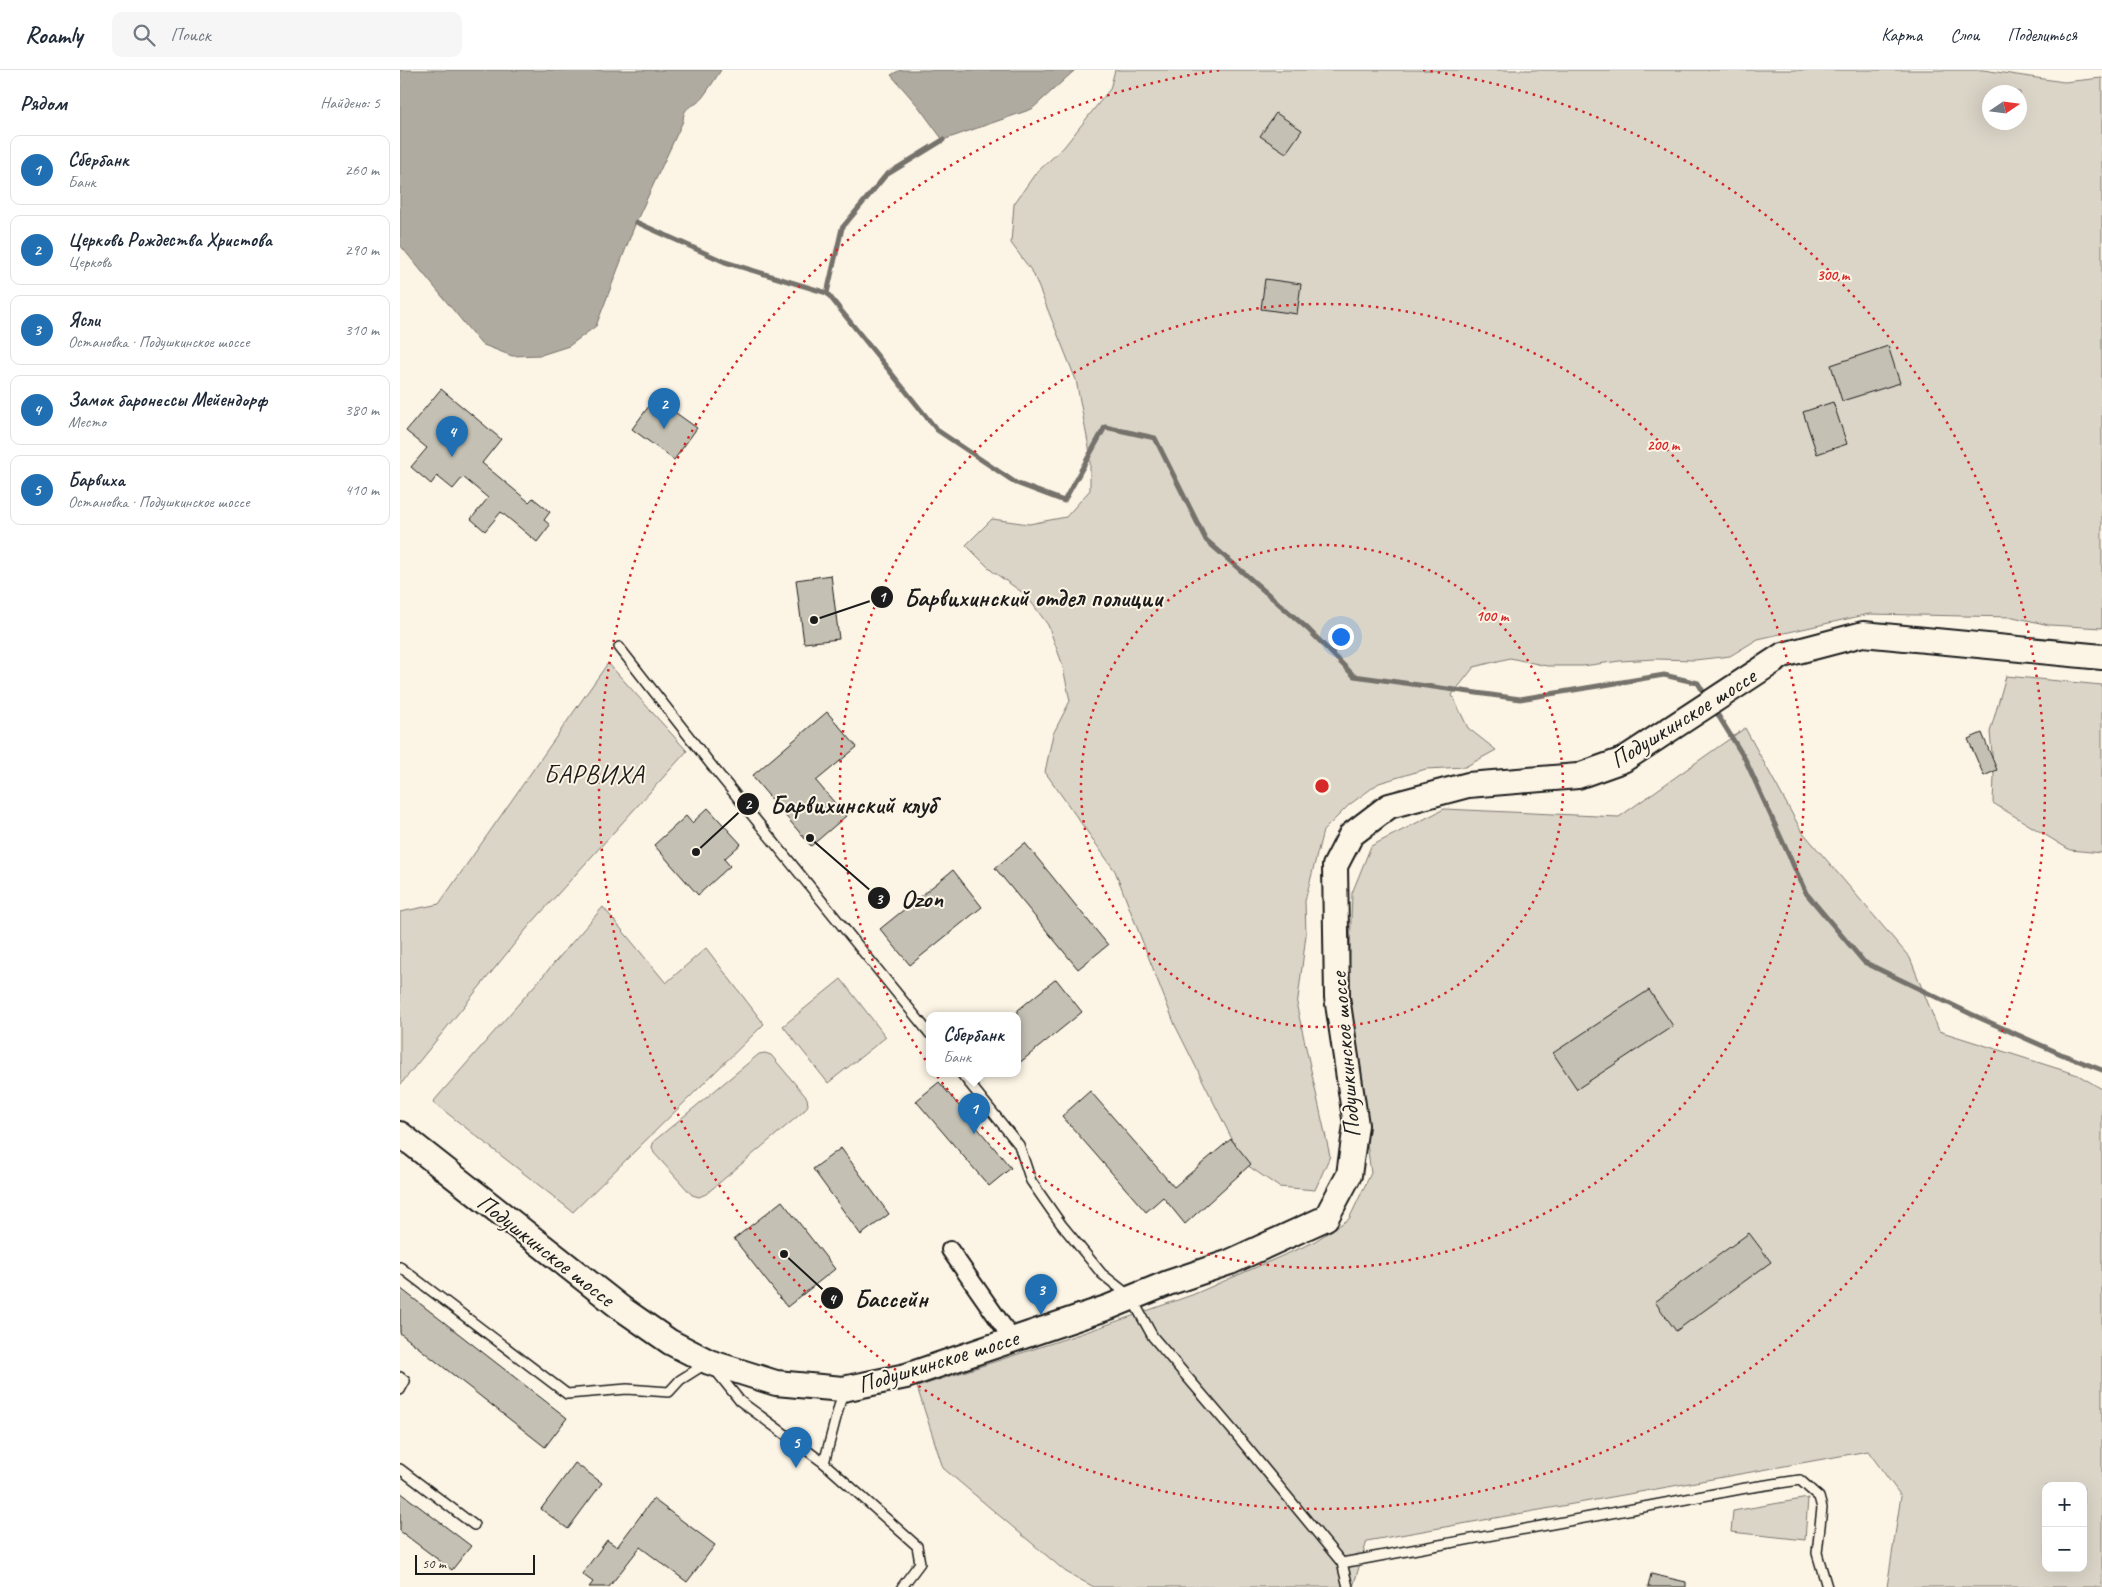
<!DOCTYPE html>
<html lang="ru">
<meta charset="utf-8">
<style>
:root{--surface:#fff;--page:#f6f6f7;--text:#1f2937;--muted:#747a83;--line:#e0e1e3;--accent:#1f6fb2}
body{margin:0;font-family:Caveat,sans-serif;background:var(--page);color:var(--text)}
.controls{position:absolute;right:15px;bottom:15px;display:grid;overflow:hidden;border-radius:10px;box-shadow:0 5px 20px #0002}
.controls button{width:45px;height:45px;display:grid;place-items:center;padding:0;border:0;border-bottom:1px solid var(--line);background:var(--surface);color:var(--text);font:25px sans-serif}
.compass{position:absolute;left:1582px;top:15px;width:45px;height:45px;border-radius:50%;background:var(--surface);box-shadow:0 5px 20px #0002;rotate:77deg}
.scale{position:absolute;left:15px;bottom:12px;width:120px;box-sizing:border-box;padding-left:5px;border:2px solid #1c1c1c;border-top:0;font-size:14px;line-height:18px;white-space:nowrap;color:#1c1c1c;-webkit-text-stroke:4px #fcf5e5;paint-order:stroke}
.you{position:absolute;left:940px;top:566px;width:18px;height:18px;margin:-12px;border:4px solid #fff;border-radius:50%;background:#1a73e8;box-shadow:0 0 0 8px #1a73e833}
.badge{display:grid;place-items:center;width:32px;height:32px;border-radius:50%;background:var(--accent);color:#fff;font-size:16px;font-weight:700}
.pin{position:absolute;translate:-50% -41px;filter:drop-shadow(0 1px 2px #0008)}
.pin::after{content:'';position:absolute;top:26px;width:18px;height:15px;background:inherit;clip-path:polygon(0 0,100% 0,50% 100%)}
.popup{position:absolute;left:526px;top:942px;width:95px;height:65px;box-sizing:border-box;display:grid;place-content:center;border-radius:10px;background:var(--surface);filter:drop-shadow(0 1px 4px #0005);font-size:16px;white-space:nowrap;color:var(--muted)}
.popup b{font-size:19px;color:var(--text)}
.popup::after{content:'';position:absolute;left:50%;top:100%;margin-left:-10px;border:10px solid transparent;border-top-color:var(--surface)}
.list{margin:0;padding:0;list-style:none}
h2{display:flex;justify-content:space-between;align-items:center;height:65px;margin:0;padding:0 20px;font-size:21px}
h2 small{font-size:16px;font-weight:400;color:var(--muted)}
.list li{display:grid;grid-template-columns:32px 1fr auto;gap:15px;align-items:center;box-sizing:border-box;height:70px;margin:0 10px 10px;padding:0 10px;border:1px solid var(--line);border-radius:10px}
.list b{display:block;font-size:19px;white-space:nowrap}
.list p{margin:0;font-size:16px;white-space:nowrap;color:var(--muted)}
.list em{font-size:16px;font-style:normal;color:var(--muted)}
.icon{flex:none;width:28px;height:28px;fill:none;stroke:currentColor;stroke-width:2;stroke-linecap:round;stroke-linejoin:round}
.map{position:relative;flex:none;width:1702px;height:1517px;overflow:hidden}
header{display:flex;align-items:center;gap:30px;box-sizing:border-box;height:70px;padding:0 25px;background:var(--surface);border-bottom:1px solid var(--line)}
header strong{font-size:24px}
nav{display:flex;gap:28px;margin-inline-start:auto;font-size:18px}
.search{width:350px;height:45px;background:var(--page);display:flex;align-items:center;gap:12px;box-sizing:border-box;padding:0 18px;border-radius:10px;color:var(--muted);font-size:19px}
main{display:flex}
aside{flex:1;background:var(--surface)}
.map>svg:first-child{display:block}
</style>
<header>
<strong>Roamly</strong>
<div class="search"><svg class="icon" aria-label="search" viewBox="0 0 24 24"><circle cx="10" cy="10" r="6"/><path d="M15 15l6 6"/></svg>Поиск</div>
<nav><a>Карта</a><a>Слои</a><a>Поделиться</a></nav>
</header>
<main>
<aside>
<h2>Рядом<small>Найдено: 5</small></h2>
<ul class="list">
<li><span class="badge">1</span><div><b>Сбербанк</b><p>Банк</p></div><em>260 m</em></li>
<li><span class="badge">2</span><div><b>Церковь Рождества Христова</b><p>Церковь</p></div><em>290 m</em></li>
<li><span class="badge">3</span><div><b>Ясли</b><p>Остановка · Подушкинское шоссе</p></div><em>310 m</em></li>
<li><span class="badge">4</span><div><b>Замок баронессы Мейендорф</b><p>Место</p></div><em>380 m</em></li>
<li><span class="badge">5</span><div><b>Барвиха</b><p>Остановка · Подушкинское шоссе</p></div><em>410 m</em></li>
</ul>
</aside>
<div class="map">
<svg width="1702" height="1517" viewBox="0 0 1702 1517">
<rect width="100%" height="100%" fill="#fcf5e5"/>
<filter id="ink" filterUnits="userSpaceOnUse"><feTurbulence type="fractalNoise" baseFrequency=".02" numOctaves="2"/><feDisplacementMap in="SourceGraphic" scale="10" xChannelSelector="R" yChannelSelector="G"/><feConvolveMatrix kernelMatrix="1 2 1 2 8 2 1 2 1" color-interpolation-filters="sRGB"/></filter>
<g filter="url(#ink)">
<g fill="#dbd5c8" stroke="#7c7872" fill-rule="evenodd">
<path d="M715,0H1583L1664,12L1702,8V558L1649,555L1613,547L1469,544L1358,569L1330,586L1295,590L1256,589L1220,591L1183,596H1147L1110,588L1074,597L1052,625L1068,658L1096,680L1065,697L1026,699L979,713L949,735L923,761L905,831L906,865L897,937L930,1086L915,1120L879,1117L844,1093L775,955L715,801L645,702L653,664L670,631L662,593L648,555L626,525L592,501L566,475L592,449L629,454L666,447L690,420V383L676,310L633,203L611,173L614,134L635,104L664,77L710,19ZM1590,22H1620V52H1590Z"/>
<path d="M208,593L287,681L129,856L0,1015V842L39,834Z"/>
<path d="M1606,606L1702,615V783L1670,780L1593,733L1594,706L1590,662Z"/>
<path d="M1345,658L1401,760L1510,888L1539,961L1678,1005L1702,1019V1517H1487L1501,1426L1468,1381L967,1471L953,1517H694L666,1502L543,1398L517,1317L692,1260L792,1225L912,1173L949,1149L971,1103L948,935L952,823L971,776L1044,739L1219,747ZM1646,1416H1683V1498H1646Z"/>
<path d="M203,837L266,913L306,878L364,954L173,1142L33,1032Z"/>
<path d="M441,909L486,967L428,1013L383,956Z"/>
<path d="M365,983L371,985L407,1028L408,1035L404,1041L306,1124L299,1127L292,1125L254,1083L252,1077L254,1071L359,984Z"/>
<path d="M1408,1428L1405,1470L1331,1462L1333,1441Z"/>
</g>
<g fill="#b0aba1" stroke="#75726c">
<path d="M0,0H321C315,9 309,19 302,28C294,39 284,33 283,51L236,152L196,256L169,276L141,285L112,286L81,274L0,175Z"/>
<path d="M500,0H675L632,39L543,70L518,36L491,5Z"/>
</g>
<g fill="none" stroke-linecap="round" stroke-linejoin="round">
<g stroke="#75726c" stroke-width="5">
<path d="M543,70L486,105L442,158L427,223L537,360L616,413L664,431L705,357L755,368L806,470L908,559L954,606L1120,629L1264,605L1298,613L1307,628"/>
<path d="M236,152L325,192L427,223"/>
<path d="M1313,637L1345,689L1406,823L1464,892L1571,944L1661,984L1702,1000"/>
</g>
</g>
<g fill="#c4c0b3" stroke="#1c1c1c">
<path d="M876,43L902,60L886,83L860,66Z"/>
<path d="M865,209L901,214L897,244L861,239Z"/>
<path d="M1488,276L1500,313L1442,331L1431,295Z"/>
<path d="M41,319L101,369L82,393L129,432L133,428L150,442L144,450L150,455L137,472L101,442L85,461L71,449L88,428L63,407L53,419L37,406L31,414L11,397L27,378L6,361Z"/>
<path d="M255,328L297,358L274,390L232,359Z"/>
<path d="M1433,332L1447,374L1417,384L1403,342Z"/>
<path d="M431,505L439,569L404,573L396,510Z"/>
<path d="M427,642L457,677L416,711L446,746L411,776L352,706Z"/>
<path d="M1582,663L1597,700L1584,706L1568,669Z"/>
<path d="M308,738L341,774L324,789L330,796L298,825L254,775L286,746L292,753Z"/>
<path d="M625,773L708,875L678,899L595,798Z"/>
<path d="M553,800L582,837L510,895L480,859Z"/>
<path d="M656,909L682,942L618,994V940Z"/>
<path d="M1249,920L1273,956L1177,1019L1153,983Z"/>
<path d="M539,1012L611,1098L589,1116L516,1031Z"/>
<path d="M690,1021L774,1117L831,1069L851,1094L785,1154L763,1127L746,1142L662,1046Z"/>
<path d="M441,1078L489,1144L461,1165L413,1099Z"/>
<path d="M382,1131L435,1199L387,1237L334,1169Z"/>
<path d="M1349,1163L1371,1192L1276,1261L1255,1232Z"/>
<path d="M0,1218L167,1348L145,1377L0,1263Z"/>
<path d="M175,1393L202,1413L168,1459L141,1439Z"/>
<path d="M0,1422L71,1476L52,1500L0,1461Z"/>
<path d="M253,1429L315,1475L287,1512L240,1477L209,1517H189L193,1512L182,1504L207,1470L217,1477Z"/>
<path d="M1251,1504L1286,1512V1517H1248Z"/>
</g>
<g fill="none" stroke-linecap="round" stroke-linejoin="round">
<g stroke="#1c1c1c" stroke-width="12">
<g id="service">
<path d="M219,577L312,696L530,964"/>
<path d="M561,1003L619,1075L631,1111L661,1154L702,1204L731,1227L753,1267L835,1363L942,1493L1346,1418L1400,1410L1419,1427L1422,1438L1417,1483L1427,1517"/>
<path d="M0,1197L167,1324L227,1319L269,1322L280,1310L307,1293"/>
<path d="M316,1301L340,1331L424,1393L517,1476L520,1493L502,1517"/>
<path d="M0,1307L5,1311L0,1320"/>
<path d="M424,1393L443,1321"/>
<path d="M0,1399L74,1455"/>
<path d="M942,1493L948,1517"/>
</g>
</g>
<g stroke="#1c1c1c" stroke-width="20">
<path id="minor" d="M550,1180L612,1269"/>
</g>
<g stroke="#1c1c1c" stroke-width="28">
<path id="secondary" d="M0,1064L221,1238L270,1272L309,1292L376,1313L443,1319L506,1306L709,1237L768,1213L830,1192L926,1148L949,1105L956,1055L937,927L935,796L951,765L989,736L1068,715L1178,706L1223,690L1383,585L1463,564L1702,587"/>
</g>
<use href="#service" stroke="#fcf5e5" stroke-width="9"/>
<use href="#minor" stroke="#fcf5e5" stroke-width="16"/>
<use href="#secondary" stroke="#fcf5e5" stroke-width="24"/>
</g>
</g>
<g fill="none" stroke="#d62828" stroke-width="2.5" stroke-dasharray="2.5 5">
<circle cx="922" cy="716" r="241"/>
<circle cx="922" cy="716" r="482"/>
<path d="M1023 0A723 723 0 1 1 821 0"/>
</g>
<g text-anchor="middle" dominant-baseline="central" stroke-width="4" stroke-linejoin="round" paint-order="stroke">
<g font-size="24" fill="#1c1c1c" stroke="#fcf5e5">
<text transform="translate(1283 648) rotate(-32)">Подушкинское шоссе</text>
<text transform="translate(945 985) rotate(-95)">Подушкинское шоссе</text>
<text transform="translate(146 1180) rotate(38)">Подушкинское шоссе</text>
<text transform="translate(538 1291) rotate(-17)">Подушкинское шоссе</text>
</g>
<g font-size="26" letter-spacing="1" fill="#1c1c1c" stroke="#fcf5e5">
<text x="194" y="704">БАРВИХА</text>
</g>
</g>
<circle cx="922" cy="716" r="8" fill="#d62828" stroke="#fcf5e5" stroke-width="2.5"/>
<g font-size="15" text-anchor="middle" font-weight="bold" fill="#d62828" stroke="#fcf5e5" stroke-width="4" stroke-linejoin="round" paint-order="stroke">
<text x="1433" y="210">300 m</text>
<text x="1263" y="380">200 m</text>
<text x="1092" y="551">100 m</text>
</g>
<path fill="none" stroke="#1c1c1c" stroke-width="2" d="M414 550L482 527M296 782L348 734M410 768L479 828M384 1184L432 1228"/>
<g fill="#1c1c1c" stroke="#fcf5e5" stroke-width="2">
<circle cx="414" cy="550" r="5"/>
<circle cx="296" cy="782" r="5"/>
<circle cx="410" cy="768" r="5"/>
<circle cx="384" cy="1184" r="5"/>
<circle cx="482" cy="527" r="12"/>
<circle cx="348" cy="734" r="12"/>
<circle cx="479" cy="828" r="12"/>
<circle cx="432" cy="1228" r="12"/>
</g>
<g font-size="15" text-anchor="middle" font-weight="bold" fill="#fff">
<text x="482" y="532">1</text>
<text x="348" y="739">2</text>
<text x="479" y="834">3</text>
<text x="432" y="1234">4</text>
</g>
<g font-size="25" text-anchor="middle" font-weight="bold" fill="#1c1c1c" stroke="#fcf5e5" stroke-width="4" stroke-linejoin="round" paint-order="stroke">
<text x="633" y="536">Барвихинский отдел полиции</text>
<text x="453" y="743">Барвихинский клуб</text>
<text x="522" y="837">Ozon</text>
<text x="491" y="1237">Бассейн</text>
</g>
</svg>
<div class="controls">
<button>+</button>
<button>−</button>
</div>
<svg class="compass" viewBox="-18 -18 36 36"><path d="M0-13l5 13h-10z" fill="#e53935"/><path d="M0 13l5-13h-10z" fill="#747a83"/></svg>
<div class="scale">50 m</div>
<div class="you"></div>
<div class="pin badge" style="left:574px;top:1064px">1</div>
<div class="popup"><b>Сбербанк</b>Банк</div>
<div class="pin badge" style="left:264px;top:359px">2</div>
<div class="pin badge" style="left:641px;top:1245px">3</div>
<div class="pin badge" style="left:52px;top:387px">4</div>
<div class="pin badge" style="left:396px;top:1398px">5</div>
</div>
</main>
